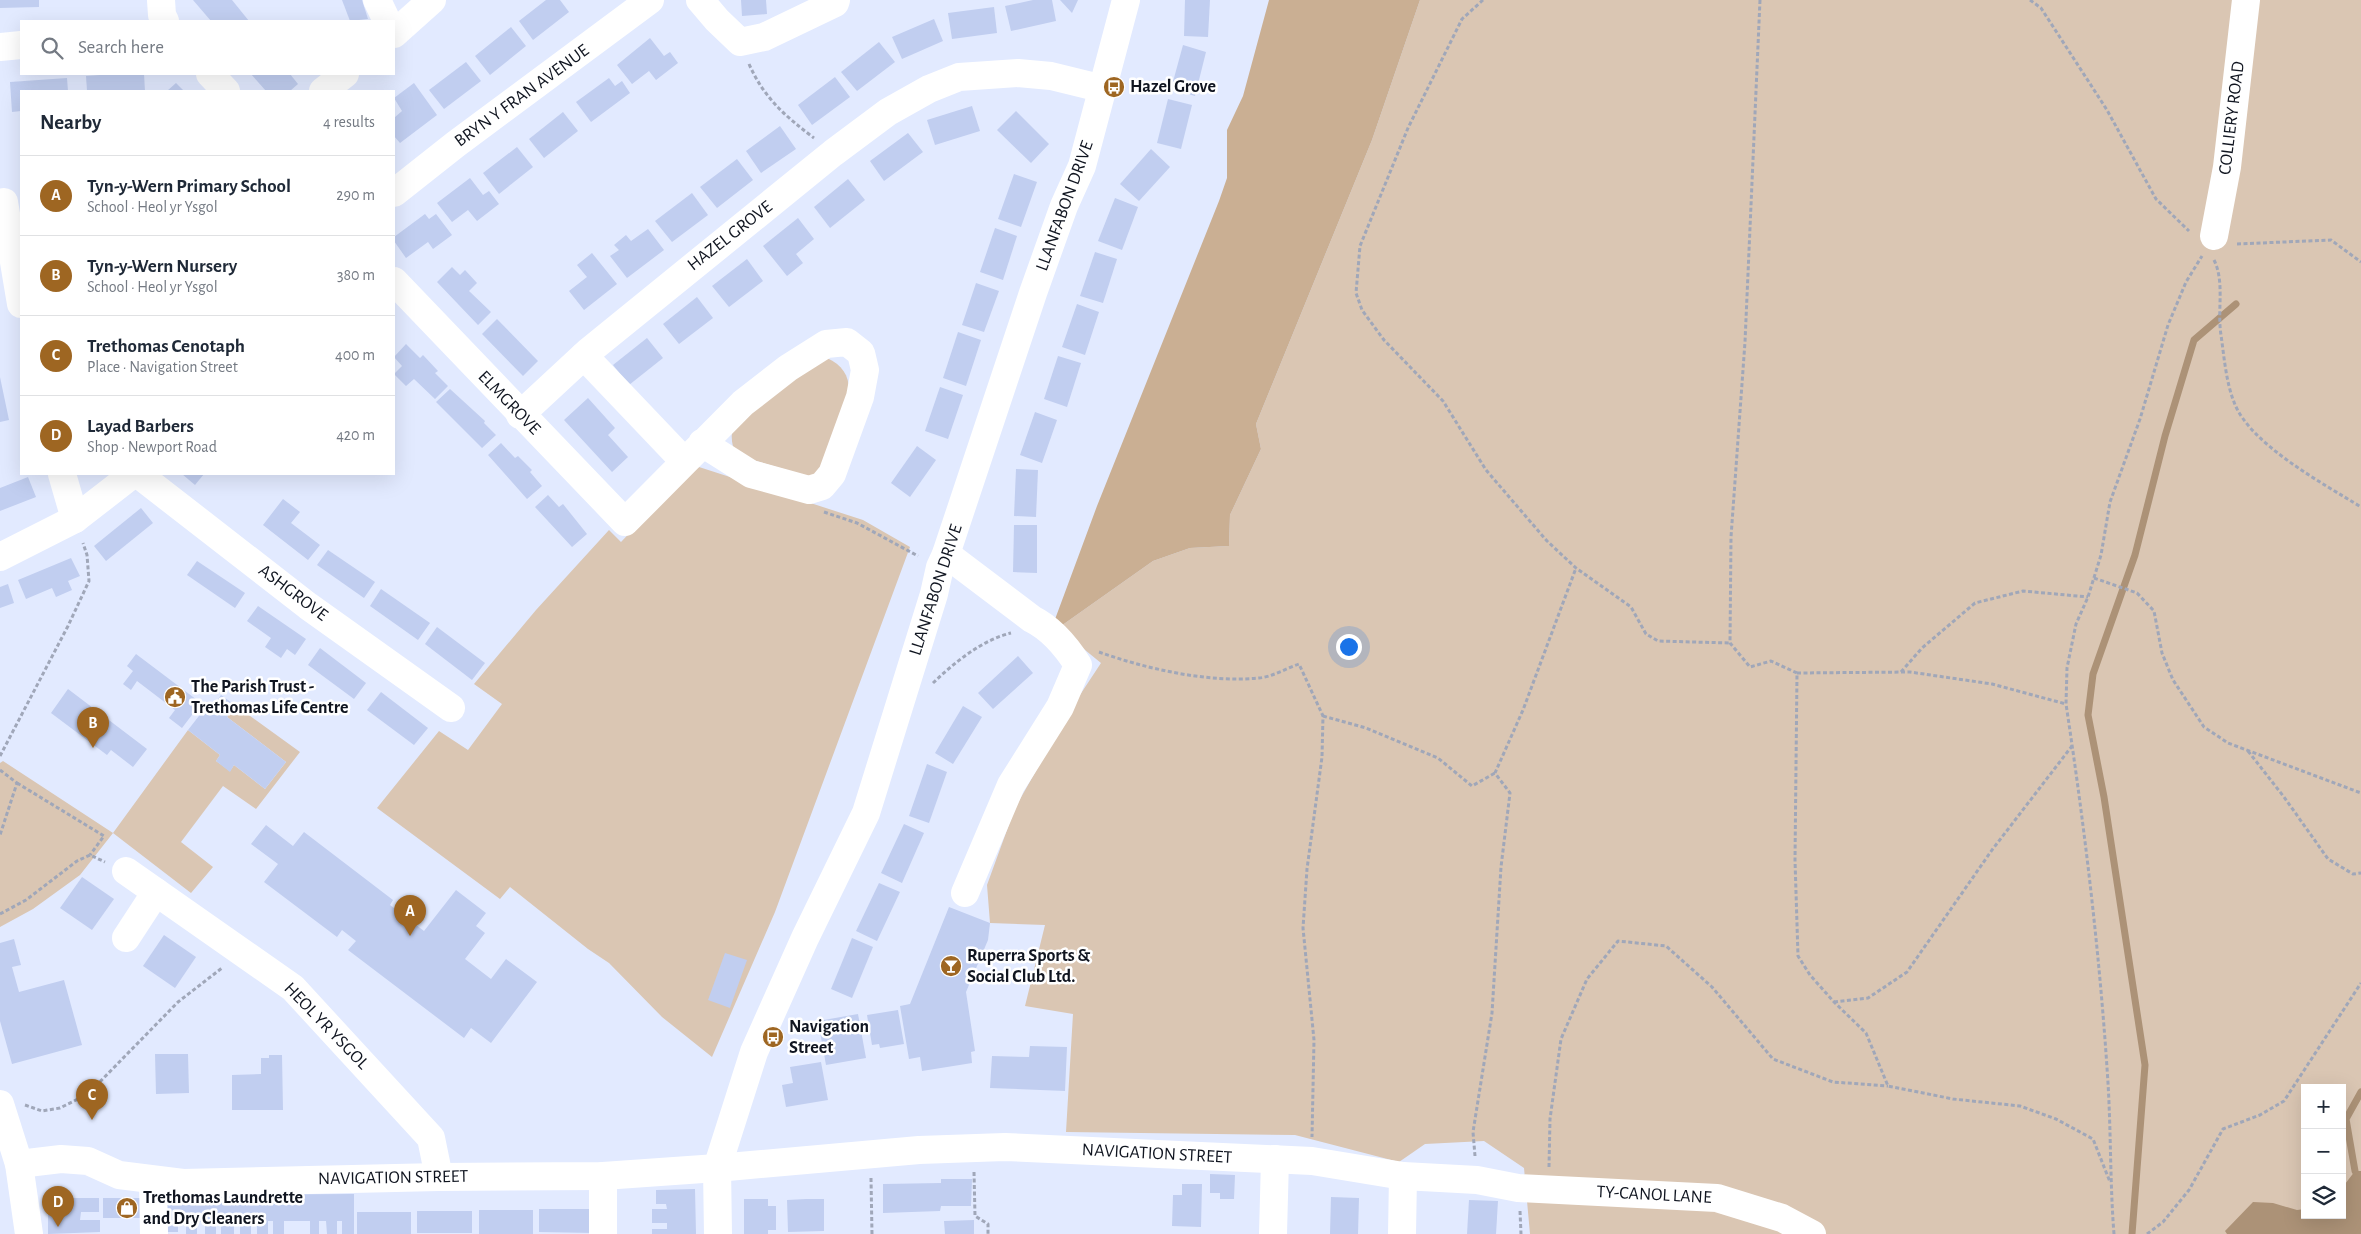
<!DOCTYPE html>
<meta charset="utf-8">
<style>
:root{--surface:#fff;--page:#f2f2f3;--text:#1f2937;--muted:#747a83;--line:#e0e1e3;--accent:#9e6622}
body{margin:0;font-family:"Alegreya Sans",sans-serif;background:var(--page);color:var(--text)}
.controls{position:absolute;right:15px;bottom:15px;display:grid;overflow:hidden;border-radius:0px;box-shadow:0 5px 20px #0002}
.controls button{width:45px;height:45px;display:grid;place-items:center;padding:0;border:0;border-bottom:1px solid var(--line);background:var(--surface);color:var(--text);font:25px sans-serif}
.you{position:absolute;left:1348px;top:646px;width:18px;height:18px;margin:-12px;border:4px solid #fff;border-radius:50%;background:#1a73e8;box-shadow:0 0 0 8px #1a73e833}
.badge{display:grid;place-items:center;width:32px;height:32px;border-radius:50%;background:var(--accent);color:#fff;font-size:16px;font-weight:700}
.pin{position:absolute;translate:-50% -41px;filter:drop-shadow(0 1px 2px #0008)}
.pin::after{content:'';position:absolute;top:26px;width:18px;height:15px;background:inherit;clip-path:polygon(0 0,100% 0,50% 100%)}
.list{margin:0;padding:0;list-style:none}
h2{display:flex;justify-content:space-between;align-items:center;height:65px;margin:0;padding:0 20px;font-size:21px}
h2 small{font-size:16px;font-weight:400;color:var(--muted)}
.list li{display:grid;grid-template-columns:32px 1fr auto;gap:15px;align-items:center;box-sizing:border-box;height:80px;padding:0 20px;border-top:1px solid var(--line)}
.list b{display:block;font-size:19px;white-space:nowrap}
.list p{margin:0;font-size:16px;white-space:nowrap;color:var(--muted)}
.list em{font-size:16px;font-style:normal;color:var(--muted)}
.icon{flex:none;width:28px;height:28px;fill:none;stroke:currentColor;stroke-width:2;stroke-linecap:round;stroke-linejoin:round}
.map{position:relative;flex:none;width:2361px;height:1234px;overflow:hidden}
.search{position:absolute;background:var(--surface);box-shadow:0 5px 20px #0002;left:20px;top:20px;width:375px;height:55px;display:flex;align-items:center;gap:12px;box-sizing:border-box;padding:0 18px;border-radius:0px;color:var(--muted);font-size:19px}
.panel{position:absolute;background:var(--surface);box-shadow:0 5px 20px #0002;left:20px;top:90px;width:375px;height:385px;border-radius:0px}
.map>svg:first-child{display:block}
</style>
<div class="map">
<svg width="2361" height="1234" viewBox="0 0 2361 1234">
<rect width="100%" height="100%" fill="#e2eaff"/>
<g fill="#dac6b3" fill-rule="evenodd">
<path d="M1420,0H2361V1234H1530L1524,1168L1484,1141L1425,1144L1399,1162L1295,1135L1066,1132L1073,1014L1025,1006L1045,925L990,923L987,885L1015,808L1072,707L1101,663L1074,641L1061,626L1153,561L1190,548L1229,546L1230,515L1261,449L1256,424L1372,140ZM2305,1088H2342V1215H2305Z"/>
<path d="M827,358C842,365 849,375 849,391L824,464L817,473L810,477L736,455C730,440 730,431 738,417Z"/>
<path d="M699,467L863,520L910,547L775,912L712,1057L662,1017L609,963L588,949L510,887L500,899L377,808L439,731L468,750L502,704L474,684L536,610L609,530L621,542L686,474Z"/>
<path d="M235,705L300,752L256,809L223,786L181,842L213,867L191,893L113,833L80,875L33,909L0,927V763L3,761L113,833L188,730L220,755L216,761L230,771L234,765L265,789L286,762L227,717Z"/>
</g>
<path fill="#caaf93" d="M1269,0H1420L1372,140L1256,424L1261,449L1230,515L1229,546L1190,548L1153,561L1061,626L1054,622L1097,506L1219,201L1227,178V130L1243,96Z"/>
<path fill="#ac9277" d="M2355,1171H2361V1234H2227L2225,1231L2253,1202L2273,1203L2297,1210L2305,1209V1215H2342V1188Z"/>
<g fill="none" stroke-linecap="round" stroke-linejoin="round">
<g stroke="#ac9277" stroke-width="7">
<path d="M2355,1171L2346,1119L2361,1092"/>
<path d="M2132,1234L2145,1065L2104,797L2088,715L2093,674L2135,555L2165,436L2194,340L2236,304"/>
</g>
</g>
<g fill="#c1cef0">
<path d="M0,0H39V7L0,8Z"/>
<path d="M193,0H232L249,21H211Z"/>
<path d="M342,0H362L368,19L350,21Z"/>
<path d="M546,0H560L569,12L533,40L519,21Z"/>
<path d="M741,0H766L767,14L742,16Z"/>
<path d="M1033,0H1052L1056,21L1011,31L1005,6Z"/>
<path d="M1060,0H1078L1072,13Z"/>
<path d="M1185,0H1210L1208,37L1184,36Z"/>
<path d="M994,7L997,33L952,39L948,13Z"/>
<path d="M934,19L943,41L902,59L892,37Z"/>
<path d="M511,27L526,46L490,75L475,56Z"/>
<path d="M650,38L664,56L670,52L678,63L656,80L649,71L632,84L617,65Z"/>
<path d="M879,42L895,62L857,91L841,72Z"/>
<path d="M1183,45L1206,52L1195,96L1171,89Z"/>
<path d="M466,62L481,81L444,109L429,90Z"/>
<path d="M114,74H144L145,91H87L86,76Z"/>
<path d="M251,74H290L298,84L290,91H266Z"/>
<path d="M835,77L850,97L812,125L798,105Z"/>
<path d="M67,78L68,91H21V111L12,112L10,82Z"/>
<path d="M609,78L615,86L622,81L630,93L591,122L576,102Z"/>
<path d="M176,83L184,91H167Z"/>
<path d="M414,83L437,115L400,143L394,136V118L402,111L394,98Z"/>
<path d="M1168,99L1192,105L1181,149L1157,143Z"/>
<path d="M972,106L980,131L935,145L927,120Z"/>
<path d="M1016,111L1049,144L1031,163L997,130Z"/>
<path d="M563,112L578,131L544,158L529,139Z"/>
<path d="M780,126L796,149L761,173L746,151Z"/>
<path d="M908,133L923,152L884,181L870,161Z"/>
<path d="M517,147L533,167L499,194L483,173Z"/>
<path d="M1151,149L1170,167L1139,201L1120,184Z"/>
<path d="M737,159L753,180L717,208L700,187Z"/>
<path d="M1014,174L1037,182L1021,227L998,219Z"/>
<path d="M470,178L483,195L489,191L499,204L477,221L468,210L452,222L437,203Z"/>
<path d="M848,179L865,200L830,228L814,207Z"/>
<path d="M692,193L708,215L672,242L655,221Z"/>
<path d="M1115,198L1138,207L1122,250L1098,241Z"/>
<path d="M425,214L429,219L436,214L452,235L433,249L428,242L406,258L394,241V237Z"/>
<path d="M798,218L814,239L796,254L803,263L787,276L763,246Z"/>
<path d="M995,228L1017,236L1003,280L980,272Z"/>
<path d="M648,229L664,250L627,278L610,256L619,250L614,245L626,235L631,241Z"/>
<path d="M1095,252L1117,259L1103,303L1080,296Z"/>
<path d="M592,253L617,284L584,310L569,291L587,277L577,265Z"/>
<path d="M747,259L763,281L729,307L712,286Z"/>
<path d="M452,267L460,275L465,270L477,283L469,291L491,312L478,325L437,282Z"/>
<path d="M976,283L999,291L984,332L962,325Z"/>
<path d="M697,297L713,318L679,344L663,324Z"/>
<path d="M1077,304L1099,312L1085,355L1062,347Z"/>
<path d="M497,319L538,361L523,376L482,334Z"/>
<path d="M958,332L981,340L966,386L943,378Z"/>
<path d="M647,338L663,358L629,385L613,365Z"/>
<path d="M406,344L420,358L423,355L438,371L435,373L448,386L435,399L414,379L406,386L394,374L402,366L394,357Z"/>
<path d="M1058,356L1081,363L1067,407L1044,399Z"/>
<path d="M0,377L9,420L0,422Z"/>
<path d="M940,387L963,395L948,439L925,431Z"/>
<path d="M450,389L485,421L484,423L496,435L482,448L436,402Z"/>
<path d="M588,398L615,428L608,435L628,457L612,472L564,420Z"/>
<path d="M1035,412L1057,420L1042,463L1020,455Z"/>
<path d="M501,443L515,458L518,456L532,470L530,472L542,486L527,499L488,455Z"/>
<path d="M917,446L936,460L910,497L891,483Z"/>
<path d="M1016,469L1038,470L1036,517L1014,516Z"/>
<path d="M182,474H204L195,485Z"/>
<path d="M28,477L36,497L0,511V488Z"/>
<path d="M548,495L559,507L563,504L587,534L572,547L535,507Z"/>
<path d="M283,499L300,512L291,523L320,545L308,560L263,525Z"/>
<path d="M141,508L153,523L106,561L94,546Z"/>
<path d="M1014,525H1037V573L1013,572Z"/>
<path d="M328,550L375,582L364,598L317,565Z"/>
<path d="M71,558L80,576L68,581L72,590L56,597L52,588L26,599L18,580Z"/>
<path d="M197,561L245,593L235,608L187,575Z"/>
<path d="M8,584L14,603L0,608V587Z"/>
<path d="M381,589L430,623L418,640L370,606Z"/>
<path d="M258,606L306,639L295,655L287,649L281,658L265,647L271,638L247,621Z"/>
<path d="M437,627L485,663L472,680L425,644Z"/>
<path d="M320,648L366,683L354,699L308,665Z"/>
<path d="M136,654L201,703L182,728L169,718L175,710L137,681L131,690L123,684L133,671L127,666Z"/>
<path d="M1018,656L1033,673L993,709L978,693Z"/>
<path d="M68,689L147,749L133,767L111,750L107,755L51,713Z"/>
<path d="M381,692L428,728L414,745L367,710Z"/>
<path d="M221,695L235,705L227,717L286,762L265,789L234,765L230,772L216,761L220,755L188,730L209,703L213,706Z"/>
<path d="M963,706L982,717L953,764L935,753Z"/>
<path d="M927,764L947,772L929,823L909,816Z"/>
<path d="M904,824L924,833L902,883L881,873Z"/>
<path d="M266,825L293,846L304,832L393,900L390,905L424,931L456,890L486,913L476,926L485,933L465,959L491,979L506,959L537,982L491,1043L471,1028L464,1038L348,950L356,941L342,930L337,937L264,882L278,864L251,844Z"/>
<path d="M82,877L114,899L92,930L60,908Z"/>
<path d="M879,883L900,892L877,941L856,931Z"/>
<path d="M949,907L990,923L988,940L966,992L975,1051L971,1052L972,1063L922,1071L920,1057L909,1059L900,1006L910,1004Z"/>
<path d="M164,935L196,957L175,988L143,966Z"/>
<path d="M852,938L873,947L852,998L831,989Z"/>
<path d="M14,939L21,965L12,967L19,992L64,980L82,1045L12,1064L0,1021V943Z"/>
<path d="M725,953L747,960L730,1008L708,1000Z"/>
<path d="M898,1010L904,1044L880,1048L879,1044L872,1045L867,1015Z"/>
<path d="M858,1014L866,1058L826,1065L818,1021Z"/>
<path d="M1030,1046L1067,1047L1065,1091L990,1088L992,1056L1029,1057Z"/>
<path d="M155,1054H188L189,1093L156,1094Z"/>
<path d="M269,1055H282L283,1110H232V1075L261,1074V1058H269Z"/>
<path d="M821,1062L828,1100L786,1107L782,1085L793,1083L790,1067Z"/>
<path d="M1210,1174L1235,1175L1234,1199H1220V1193H1210Z"/>
<path d="M941,1179H972L971,1206H941L940,1211L883,1213V1184L941,1183Z"/>
<path d="M1182,1184H1202L1201,1227L1172,1226L1173,1195H1182Z"/>
<path d="M695,1189L696,1234H652V1229H667V1223H652V1209H667L666,1204H656V1190Z"/>
<path d="M354,1194V1234H342V1221H337V1234H327L326,1221H319V1234H310V1221H284V1234H273V1221H268V1234H257V1222L251,1221V1234H240V1222H234V1234H221V1223H216V1234H205V1222H197V1234H186V1222H178V1232H168V1222H161L160,1195Z"/>
<path d="M1331,1197L1359,1198L1358,1234H1330Z"/>
<path d="M48,1198H99V1212H81L80,1220H100V1232L48,1234Z"/>
<rect x="103" y="1198" width="47" height="20"/>
<path d="M744,1199H768V1206H776V1230H768V1234H744Z"/>
<path d="M806,1199H824V1231L788,1232L787,1200Z"/>
<path d="M1469,1200L1498,1201L1496,1234H1467Z"/>
<path d="M539,1209H594V1233L539,1232Z"/>
<rect x="479" y="1210" width="54" height="24"/>
<rect x="417" y="1211" width="55" height="22"/>
<rect x="357" y="1212" width="54" height="22"/>
<path d="M974,1220V1234H945L944,1221Z"/>
</g>
<g fill="none" stroke-linecap="round" stroke-linejoin="round">
<g stroke="#a0a7b9" stroke-width="3" stroke-dasharray="4 2.5" stroke-linecap="butt">
<path d="M1483,0L1462,19L1408,128L1360,246L1356,293L1362,310L1384,340L1443,401L1486,470L1547,541L1576,568L1631,607L1646,634L1658,641L1730,643"/>
<path d="M1760,0L1745,342L1731,537L1730,643L1750,667L1771,661L1797,673L1795,860L1798,956L1810,975L1834,1002L1866,1033L1888,1086L1953,1099L2020,1106L2056,1119L2093,1139L2110,1182"/>
<path d="M2030,0L2041,8L2107,110L2156,199L2189,231"/>
<path d="M749,64C764,98 785,116 814,138"/>
<path d="M2237,244L2331,240L2361,262"/>
<path d="M2214,260C2225,282 2217,311 2221,335C2224,356 2226,382 2234,402C2249,444 2324,484 2361,507"/>
<path d="M824,512L857,523L918,556"/>
<path d="M2094,578L2137,593L2154,611L2162,653L2173,680L2204,727L2228,743L2361,793"/>
<path d="M1099,652C1147,669 1208,683 1259,678C1272,677 1287,668 1299,664L1323,716L1322,757L1307,869L1303,928L1314,1040L1312,1137"/>
<path d="M1901,672L1922,648L1975,603L2023,591L2088,597"/>
<path d="M1797,673L1910,672L1992,684L2066,704"/>
<path d="M933,683C955,662 982,640 1011,633"/>
<path d="M1323,716L1366,728L1438,758L1472,786L1495,773"/>
<path d="M2248,751L2284,797L2328,859L2353,874L2361,873"/>
<path d="M0,756L68,626L89,581L87,555L83,543"/>
<path d="M0,770L17,783L0,835"/>
<path d="M17,783L104,836L90,855"/>
<path d="M0,914L26,900L77,861L90,855L105,862"/>
<path d="M1834,1002L1868,998L1907,972L1992,850L2072,746"/>
<path d="M25,1105L42,1111L60,1108L88,1094L178,1002L222,968"/>
<path d="M1475,1156L1473,1132L1492,1013L1501,867L1510,793L1495,773L1523,710L1576,568"/>
<path d="M1549,1167L1550,1119L1561,1039L1587,979L1618,941L1666,946L1712,987L1773,1059L1833,1082L1888,1086"/>
<path d="M974,1172L975,1216L988,1224V1234"/>
<path d="M871,1178L872,1234"/>
<path d="M1520,1211L1521,1234"/>
<path d="M2114,1234C2110,1184 2111,1133 2108,1083C2100,956 2085,830 2066,704L2067,668L2076,624L2088,597L2101,555L2110,502L2140,419L2168,325L2186,282L2202,256"/>
<path d="M2147,1234L2163,1222L2189,1190L2223,1129L2260,1115L2284,1101L2361,983"/>
</g>
<g stroke="#fff" stroke-width="28">
<path d="M161,0L162,15L165,21"/>
<path d="M377,0L387,21"/>
<path d="M700,0L717,20L740,42L764,37L835,3L836,0"/>
<path d="M394,34L432,0"/>
<path d="M0,47L21,45"/>
<path d="M210,74L226,91"/>
<path d="M323,91L345,74"/>
<path d="M394,193L456,144L650,0"/>
<path d="M4,202L21,304"/>
<path d="M2214,236L2227,167L2246,0"/>
<path d="M394,281L625,522L743,403L788,368L826,344L847,342L861,353L865,370L860,397L832,474L822,486L809,490L751,474L702,443"/>
<path d="M584,356L684,461"/>
<path d="M520,415L589,351L833,153L888,112L929,89L959,77L1018,73L1051,76L1104,89"/>
<path d="M62,474L75,519"/>
<path d="M138,474L308,606L451,708"/>
<path d="M946,554L1032,619C1052,629 1066,646 1078,665L1060,707L1011,785L965,893"/>
<path d="M0,557L75,519L133,474"/>
<path d="M126,871L293,988L431,1138L439,1177"/>
<path d="M126,938L156,892"/>
<path d="M19,1164L61,1159L88,1161L119,1175L183,1183L439,1177L603,1176L717,1168L919,1150L1005,1147L1312,1161L1403,1176L1477,1180L1518,1188L1717,1198L1782,1218L1812,1234"/>
<path d="M603,1176V1234"/>
<path d="M153,1181L154,1234"/>
<path d="M718,1234L717,1168L754,1052L805,938L866,813L934,594L940,567L946,554L1033,293L1064,206L1082,166L1126,0"/>
<path d="M1273,1234L1275,1159"/>
<path d="M1402,1234L1403,1176"/>
</g>
<path stroke="#fff" stroke-width="28" d="M0,1104L19,1164L29,1234"/>
</g>
<defs>
<g id="bus-disc" transform="scale(1.125)"><circle r="9.5" fill="#9e6622" stroke="#fff"/><path d="M-5-6H5V4H4V6H2V4H-2V6H-4V4H-5ZM-3.5-4V0h7V-4ZM-3.5 1.2v1.5H-2V1.2ZM2 1.2v1.5H3.5V1.2Z" fill="#fff"/></g>
<g id="civic-disc" transform="scale(1.125)"><circle r="9.5" fill="#9e6622" stroke="#fff"/><path d="M-.6-6.5H3V-4.5H.6V-3L4-1V1h2V6H-6V1h2V-1L-.6-3ZM-1.2 2.5V6h2.4V2.5Z" fill="#fff"/></g>
<g id="bar-disc" transform="scale(1.125)"><circle r="9.5" fill="#9e6622" stroke="#fff"/><path d="M-6-5H6L.8 .8V4.5H3.5V6h-7V4.5H-.8V.8Z" fill="#fff"/></g>
<g id="shop-disc" transform="scale(1.125)"><circle r="9.5" fill="#9e6622" stroke="#fff"/><path d="M-5-2.5h2.3a2.7 3.5 0 0 1 5.4 0H5L5.5 6h-11ZM-1.5-2.5h3a1.5 2.3 0 0 0-3 0Z" fill="#fff"/></g>
</defs>
<g fill-rule="evenodd">
<use href="#bus-disc" x="1114" y="87"/>
<use href="#civic-disc" x="175" y="697"/>
<use href="#bar-disc" x="951" y="966"/>
<use href="#bus-disc" x="773" y="1037"/>
<use href="#shop-disc" x="127" y="1208"/>
</g>
<g text-anchor="middle" dominant-baseline="central" stroke-width="5" stroke-linejoin="round" paint-order="stroke">
<g font-size="18" font-weight="bold" fill="#101520" stroke="#fff" text-anchor="start">
<text x="1130" y="87">Hazel Grove</text>
<text x="191" y="687">The Parish Trust -<tspan x="191" dy="21">Trethomas Life Centre</tspan></text>
<text x="967" y="956">Ruperra Sports &amp;<tspan x="967" dy="21">Social Club Ltd.</tspan></text>
<text x="789" y="1027">Navigation<tspan x="789" dy="21">Street</tspan></text>
<text x="143" y="1198">Trethomas Laundrette<tspan x="143" dy="21">and Dry Cleaners</tspan></text>
</g>
<g font-size="18" fill="#101520" stroke="#fff">
<text transform="translate(522 96) rotate(-36)">BRYN Y FRAN AVENUE</text>
<text transform="translate(2232 118) rotate(-83)">COLLIERY ROAD</text>
<text transform="translate(1065 206) rotate(-70)">LLANFABON DRIVE</text>
<text transform="translate(730 236) rotate(-38)">HAZEL GROVE</text>
<text transform="translate(509 403) rotate(46)">ELMGROVE</text>
<text transform="translate(936 590) rotate(-72)">LLANFABON DRIVE</text>
<text transform="translate(293 593) rotate(37)">ASHGROVE</text>
<text transform="translate(326 1026) rotate(46)">HEOL YR YSGOL</text>
<text transform="translate(1157 1154) rotate(3)">NAVIGATION STREET</text>
<text transform="translate(393 1178) rotate(-1)">NAVIGATION STREET</text>
<text transform="translate(1654 1195) rotate(3)">TY-CANOL LANE</text>
</g>
</g>
</svg>
<div class="controls">
<button>+</button>
<button>−</button>
<button><svg class="icon" aria-label="layers" viewBox="0 0 24 24"><path d="M12 4l9 5-9 5-9-5zM3 14l9 5 9-5"/></svg></button>
</div>
<div class="you"></div>
<div class="pin badge" style="left:410px;top:936px">A</div>
<div class="pin badge" style="left:93px;top:748px">B</div>
<div class="pin badge" style="left:92px;top:1120px">C</div>
<div class="pin badge" style="left:58px;top:1227px">D</div>
<div class="search"><svg class="icon" aria-label="search" viewBox="0 0 24 24"><circle cx="10" cy="10" r="6"/><path d="M15 15l6 6"/></svg>Search here</div>
<section class="panel">
<h2>Nearby<small>4 results</small></h2>
<ul class="list">
<li><span class="badge">A</span><div><b>Tyn-y-Wern Primary School</b><p>School · Heol yr Ysgol</p></div><em>290 m</em></li>
<li><span class="badge">B</span><div><b>Tyn-y-Wern Nursery</b><p>School · Heol yr Ysgol</p></div><em>380 m</em></li>
<li><span class="badge">C</span><div><b>Trethomas Cenotaph</b><p>Place · Navigation Street</p></div><em>400 m</em></li>
<li><span class="badge">D</span><div><b>Layad Barbers</b><p>Shop · Newport Road</p></div><em>420 m</em></li>
</ul>
</section>
</div>
